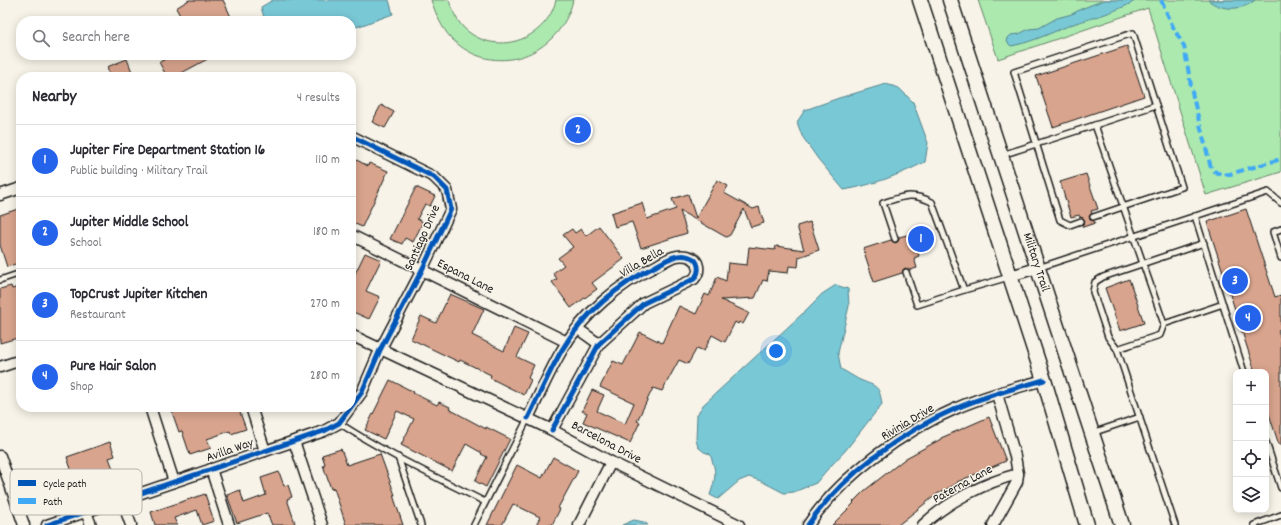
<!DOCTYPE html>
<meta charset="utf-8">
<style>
:root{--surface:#fff;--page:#f7f7f7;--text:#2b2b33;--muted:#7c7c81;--line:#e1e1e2;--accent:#2563eb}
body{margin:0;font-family:Dekko,sans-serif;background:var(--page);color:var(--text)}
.controls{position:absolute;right:12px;bottom:12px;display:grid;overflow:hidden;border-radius:8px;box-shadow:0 2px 10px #0003}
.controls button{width:36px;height:36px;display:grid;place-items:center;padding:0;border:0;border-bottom:1px solid var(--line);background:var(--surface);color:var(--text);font:20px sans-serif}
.you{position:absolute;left:776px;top:351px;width:14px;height:14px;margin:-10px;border:3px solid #fff;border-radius:50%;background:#1a73e8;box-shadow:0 0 0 6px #1a73e833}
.badge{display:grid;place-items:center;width:26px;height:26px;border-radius:50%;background:var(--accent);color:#fff;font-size:13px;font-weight:700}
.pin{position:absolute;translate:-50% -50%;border:2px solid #fff;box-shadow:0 1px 4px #0006}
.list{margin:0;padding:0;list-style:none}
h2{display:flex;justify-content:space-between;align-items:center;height:52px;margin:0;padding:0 16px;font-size:17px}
h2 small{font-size:13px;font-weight:400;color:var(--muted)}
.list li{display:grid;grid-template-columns:26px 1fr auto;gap:12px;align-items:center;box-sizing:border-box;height:72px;padding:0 16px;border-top:1px solid var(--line)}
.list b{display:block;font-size:15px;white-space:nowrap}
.list p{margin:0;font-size:13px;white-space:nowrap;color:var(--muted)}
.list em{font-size:13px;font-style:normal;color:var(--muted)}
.icon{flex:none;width:22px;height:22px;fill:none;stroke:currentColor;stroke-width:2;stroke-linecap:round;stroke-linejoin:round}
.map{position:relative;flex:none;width:1281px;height:525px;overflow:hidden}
.search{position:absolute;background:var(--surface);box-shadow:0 2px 10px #0003;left:16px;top:16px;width:340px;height:44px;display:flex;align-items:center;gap:10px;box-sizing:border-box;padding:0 14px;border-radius:16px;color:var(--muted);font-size:15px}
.panel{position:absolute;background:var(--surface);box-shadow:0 2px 10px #0003;left:16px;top:72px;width:340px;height:340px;border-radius:16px}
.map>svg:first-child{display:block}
</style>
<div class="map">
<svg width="1281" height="525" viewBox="0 0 1281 525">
<rect width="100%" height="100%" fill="#f7f3e8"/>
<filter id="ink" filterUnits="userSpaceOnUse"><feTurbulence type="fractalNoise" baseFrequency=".025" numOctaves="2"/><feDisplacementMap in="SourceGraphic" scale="8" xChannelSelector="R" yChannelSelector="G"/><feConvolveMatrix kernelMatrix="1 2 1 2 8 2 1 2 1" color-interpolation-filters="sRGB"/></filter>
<g filter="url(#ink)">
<g fill="#abe9af" stroke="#648266">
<path d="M431,0H449C452,10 456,19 463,27C494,58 546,41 556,0H573C560,56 493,81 451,38C441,27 436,14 431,0Z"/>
<path d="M978,0H1281V172L1206,195L1148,8L998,59Z"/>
</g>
<g fill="#79c8d6" stroke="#54838c">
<path d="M273,0H389L393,14L351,29V21H265L261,7Z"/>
<path d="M1104,0H1137C1118,11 1096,17 1076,23C1054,31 1034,42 1011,46L1007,42L1008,38L1011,35L1019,34L1029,29L1039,28L1057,18L1072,14L1081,9Z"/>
<path d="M1208,0H1255C1243,11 1221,11 1208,0Z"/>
<path d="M886,84L899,88L913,102L928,143L925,162C899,175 873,185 844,190L818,159L802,136L797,122L805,110L839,98Z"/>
<path d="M836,285L848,289L849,306L838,353L841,369C847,372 852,376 858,379C875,387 879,383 882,404L845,451L826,471L816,483L794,492L784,493L761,481L749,477L739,481L718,499L710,495C716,477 717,473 710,454L704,452L698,447L696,440L697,415L703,405L801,315L822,294Z"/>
<path d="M634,520L644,522L648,525H622Z"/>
</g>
<g fill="#d8a48d" stroke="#1c1c1c">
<path d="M189,0H223L233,21H183L176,8Z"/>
<path d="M1127,46L1144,96L1053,127L1036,76Z"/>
<path d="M162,55H215L174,77H167L159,62L164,60Z"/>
<path d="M127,59L134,77H111L107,67Z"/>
<path d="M381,105L394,112L385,128L372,122Z"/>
<path d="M351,157L368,166L369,163L388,171L362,227L351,222Z"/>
<path d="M1086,174L1098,209L1091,211L1092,213L1089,216L1090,220L1094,221L1095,223L1083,227L1082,225L1085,221L1083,218L1080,217L1079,215L1071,217L1060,182Z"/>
<path d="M717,180L728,186L724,193L753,209L759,207L764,223L751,227L744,209L730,235L726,237L680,211L687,233L641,248L632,222L615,227L611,213L642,203L647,219L676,209L672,199L688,194L696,218Z"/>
<path d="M416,187L435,196L430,206L425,204L417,219L423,222L413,242L405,238L402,244L390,239Z"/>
<path d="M21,208V262L7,267L0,245V215Z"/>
<path d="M1246,209L1275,297L1281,295V329L1278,330L1281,340V445H1279L1266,405V372H1255L1207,222Z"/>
<path d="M810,222L819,250L799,257L798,267L789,266L788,273L769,271L767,281L763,280L755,298L721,300L749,313L743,324L739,322L738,324L735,322L725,342L712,335L704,351L697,348L688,364L679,360L662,391L653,388L637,421L640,422L630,443L583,422L587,413L582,411L592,390L604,395L597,411L625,424L634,403L600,387L613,361L623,365L640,332L662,343L679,306L696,314L705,294L709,296L717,277L726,281L728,263L747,265L749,247L775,250L776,246L804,250L797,226Z"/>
<path d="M599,226L624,259L592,283L597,289L571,308L552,282L557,279L553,273L564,265L558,258L573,247L563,235L572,229L575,233L581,229L586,236Z"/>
<path d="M907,235L910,245L915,243L919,256L914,258L917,268L910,270L905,268L903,270L902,273L874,282L863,249L891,240L893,242L896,243L899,240V237Z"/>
<path d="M365,253L381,260L366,291L380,297L369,319L351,311V282Z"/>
<path d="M1129,279L1144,323L1120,331L1105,288Z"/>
<path d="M11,286L12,289L21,286V337L0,343V289Z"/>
<path d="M450,294L484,309L472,335L504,351L514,328L528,334L517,357L534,365L528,378L531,380L524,395L490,378L491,375L460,360L459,362L411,339L421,316L436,323Z"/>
<path d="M390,380L414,392L413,393L437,405L439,402L450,407L449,409L486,429V427L510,439L486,487L475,481L487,457L481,454L482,453L466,444L452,471L401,445L414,419L397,411L384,439L365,430Z"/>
<path d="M186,407H238L246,429L231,434L230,431L207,439L211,448L190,455L182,431L179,432L172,412Z"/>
<path d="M989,417L1006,461L957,482L958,483L937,494L898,525H832L854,503L853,502L864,491L906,458L941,439V438Z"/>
<path d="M110,442L115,456L109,458L114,471L76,484L67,457Z"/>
<path d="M341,449L347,465L380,454L395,495H393L403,525H346L334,488L331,489L323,465L325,464L322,455Z"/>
<path d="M553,457L578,471L558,508L560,509L552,525H536L540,517L513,504L502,525H487L517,465L542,478Z"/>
<path d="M279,472L284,486L288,485L292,497L287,499L295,523L288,525H272L267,513L237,523L227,495L240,490L244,503L266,495L261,478Z"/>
<path d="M205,494L214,521L202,525L197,510L174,518L177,525H155L151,512Z"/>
</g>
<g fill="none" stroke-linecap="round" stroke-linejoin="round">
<g stroke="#1c1c1c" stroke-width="8">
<g id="service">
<path d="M1095,125L1156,105"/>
<path d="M1002,155L1095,125L1164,324L1223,304"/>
<path d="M1195,216L1244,372"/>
<path d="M1081,221L1070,225L1060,220L1014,72L1133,33L1182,187L1093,217"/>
<path d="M1281,229L1273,232L1281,258"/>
<path d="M895,239L883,203C904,196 911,192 932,202L964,290L1009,277"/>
<path d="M1038,268L1268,192L1281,203"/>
<path d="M906,272L917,305L964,290"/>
<path d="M0,280L21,273"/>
<path d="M1117,349L1160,335L1164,324"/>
<path d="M339,423C385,453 436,477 485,502"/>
<path d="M1092,433L1140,417"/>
<path d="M1266,442L1281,488"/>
<path d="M398,457L421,525"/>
<path d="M474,525L528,418"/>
<path d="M1175,525L1117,349L1108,337L1093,292L1095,282L1103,277L1204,243"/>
<path d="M1254,525L1281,515"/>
</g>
</g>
<g stroke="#1c1c1c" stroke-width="13">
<g id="minor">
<path d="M0,195L21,188"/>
<path d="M351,235L567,342"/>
<path d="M1010,276L1037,268"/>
<path d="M578,329L599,344"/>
<path d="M351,335L552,430L611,462L739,525"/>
<path d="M0,367L21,360"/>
<path d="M150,407L174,482"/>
<path d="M251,407L265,451"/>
<path d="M528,418C539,396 549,372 562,350C583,314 619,284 656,266C666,260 678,252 690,257C699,260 701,271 694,279L644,303L599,344L552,430"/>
<path d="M294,441L322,525"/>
<path d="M0,456L24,525"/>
<path d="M211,469L229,525"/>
<path d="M122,500L131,525"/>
<path d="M86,512L91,525"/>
<path d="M47,525L324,431L339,423L362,392L380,350L422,270L451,209L447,190L434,177L351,136"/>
<path d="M579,525L611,462"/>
<path d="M808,525C841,476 903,431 957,408C984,396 1015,388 1044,380"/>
<path d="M923,525C947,502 986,482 1018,474"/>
<path d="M993,525L1017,482L1018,474L1015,456L997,394"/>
</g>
</g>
<g stroke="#1c1c1c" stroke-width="17">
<g id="secondary">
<path d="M920,0L1044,380L1087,525"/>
<path id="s1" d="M950,0L1122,525"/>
</g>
</g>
<use href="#service" stroke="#f7f3e8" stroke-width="5"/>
<use href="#minor" stroke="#f7f3e8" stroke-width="10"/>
<use href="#secondary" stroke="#f7f3e8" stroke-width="14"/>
<path stroke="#3fa9f5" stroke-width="4" stroke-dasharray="8 4" stroke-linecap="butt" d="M1161,0L1174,29L1184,46L1193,97L1211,168C1217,174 1221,175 1230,174L1281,159"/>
<g stroke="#f7f3e8" stroke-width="8">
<g id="cycleway">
<path d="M528,418C539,396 549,372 562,350C583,314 619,284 656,266C666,260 678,252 690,257C699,260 701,271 694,279L644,303L599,344L552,430"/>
<path d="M47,525L324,431L339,423L362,392L380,350L422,270L451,209L447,190L434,177L351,136"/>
<path d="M808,525C841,476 903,431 957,408C984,396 1015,388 1044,380"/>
</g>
</g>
<use href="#cycleway" stroke="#0057b8" stroke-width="5"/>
</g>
</g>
<g text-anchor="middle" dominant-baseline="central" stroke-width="3" stroke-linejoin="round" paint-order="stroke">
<g font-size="13" fill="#1c1c1c" stroke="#f7f3e8">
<text transform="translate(423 238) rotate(-66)">Santiago Drive</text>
<text transform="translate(642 263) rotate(-30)">Villa Bella</text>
<text stroke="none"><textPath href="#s1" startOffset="276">Military Trail</textPath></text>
<text transform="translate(465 277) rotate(27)">Espana Lane</text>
<text transform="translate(908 423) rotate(-31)">Rivinia Drive</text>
<text transform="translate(606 443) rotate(28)">Barcelona Drive</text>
<text transform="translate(230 451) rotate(-19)">Avilla Way</text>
<text transform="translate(963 485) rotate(-29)">Paterna Lane</text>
</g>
</g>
<rect x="10" y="469" width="132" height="46" rx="6" fill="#f7f3e8" stroke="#b5b2ab" stroke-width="1"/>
<rect x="18" y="480" width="18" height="6" fill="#0057b8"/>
<rect x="18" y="498" width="18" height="6" fill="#3fa9f5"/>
<g font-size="11" fill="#1c1c1c">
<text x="43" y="487">Cycle path</text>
<text x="43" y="505">Path</text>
</g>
</svg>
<div class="controls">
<button>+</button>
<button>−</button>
<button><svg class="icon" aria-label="locate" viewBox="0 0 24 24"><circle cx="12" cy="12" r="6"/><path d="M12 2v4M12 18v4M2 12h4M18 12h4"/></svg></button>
<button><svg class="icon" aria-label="layers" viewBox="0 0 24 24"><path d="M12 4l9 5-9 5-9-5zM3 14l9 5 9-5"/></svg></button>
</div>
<div class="you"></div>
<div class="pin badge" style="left:921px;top:239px">1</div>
<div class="pin badge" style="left:578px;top:130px">2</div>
<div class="pin badge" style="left:1235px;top:281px">3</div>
<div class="pin badge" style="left:1248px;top:318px">4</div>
<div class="search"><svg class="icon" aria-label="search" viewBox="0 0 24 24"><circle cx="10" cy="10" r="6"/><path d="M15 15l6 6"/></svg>Search here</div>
<section class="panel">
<h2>Nearby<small>4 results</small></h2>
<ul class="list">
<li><span class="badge">1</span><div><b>Jupiter Fire Department Station 16</b><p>Public building · Military Trail</p></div><em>110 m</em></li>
<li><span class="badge">2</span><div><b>Jupiter Middle School</b><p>School</p></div><em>180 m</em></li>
<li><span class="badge">3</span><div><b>TopCrust Jupiter Kitchen</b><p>Restaurant</p></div><em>270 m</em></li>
<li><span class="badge">4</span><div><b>Pure Hair Salon</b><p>Shop</p></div><em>280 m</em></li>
</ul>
</section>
</div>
